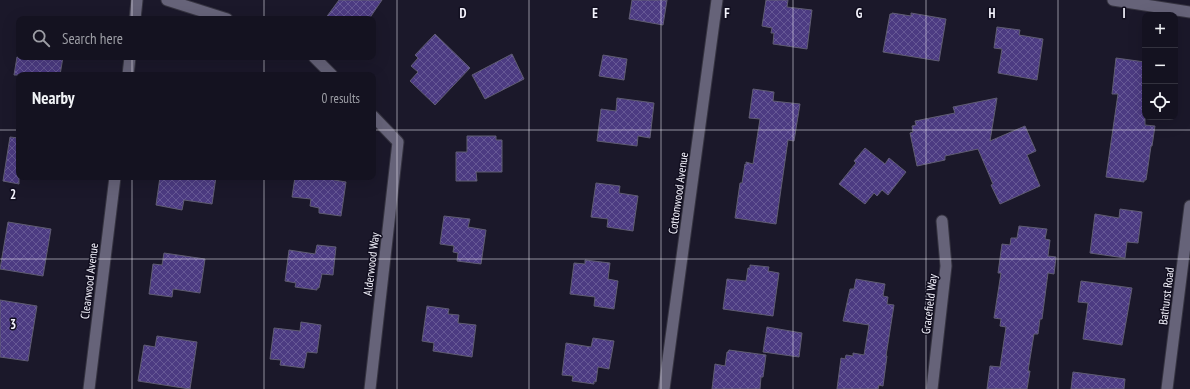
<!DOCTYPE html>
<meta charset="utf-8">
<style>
:root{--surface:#141220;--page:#1d1b29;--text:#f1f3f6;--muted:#9d9ea5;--line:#33323e}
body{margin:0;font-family:"PT Sans Narrow",sans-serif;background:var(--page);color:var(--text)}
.controls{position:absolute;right:12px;top:12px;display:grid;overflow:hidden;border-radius:8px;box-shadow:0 4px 16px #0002}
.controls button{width:36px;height:36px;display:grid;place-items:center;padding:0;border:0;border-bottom:1px solid var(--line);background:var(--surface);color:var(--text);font:20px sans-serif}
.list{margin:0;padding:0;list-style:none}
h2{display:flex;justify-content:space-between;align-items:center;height:52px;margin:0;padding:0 16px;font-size:17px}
h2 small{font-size:13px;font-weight:400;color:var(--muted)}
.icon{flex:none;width:22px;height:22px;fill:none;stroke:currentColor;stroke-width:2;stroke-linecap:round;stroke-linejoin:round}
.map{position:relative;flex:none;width:1190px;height:389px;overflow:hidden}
.search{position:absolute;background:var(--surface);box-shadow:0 4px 16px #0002;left:16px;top:16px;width:360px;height:44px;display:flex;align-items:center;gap:10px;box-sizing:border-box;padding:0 14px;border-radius:8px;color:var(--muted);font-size:15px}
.panel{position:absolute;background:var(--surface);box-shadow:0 4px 16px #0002;left:16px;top:72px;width:360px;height:108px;border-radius:8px}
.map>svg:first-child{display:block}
</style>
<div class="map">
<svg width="1190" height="389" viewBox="0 0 1190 389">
<defs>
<pattern id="building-cross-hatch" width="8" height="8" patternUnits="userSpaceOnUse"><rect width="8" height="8" fill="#4c3b82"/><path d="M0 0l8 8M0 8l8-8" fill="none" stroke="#665895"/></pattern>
</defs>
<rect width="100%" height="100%" fill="#1b182a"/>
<g fill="url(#building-cross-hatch)" stroke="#5f5c72">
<path d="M339,0H382L369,19H325Z"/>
<path d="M632,0H667L663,25L629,19Z"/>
<path d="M766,0H788L787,7L812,10L807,49L773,44L774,33H771L772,28L762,26Z"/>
<path d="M892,13L911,16V13L946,19L939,61L883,52L890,14H892Z"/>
<path d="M997,27L1020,30L1019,35L1043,39L1037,80L998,73L1002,49L994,48Z"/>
<path d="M435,34L470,68L435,105L410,81L418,72L411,66L418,58L415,55Z"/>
<path d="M512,54L524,79L485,99L472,75Z"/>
<path d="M603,55L627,59L624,80L599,76Z"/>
<path d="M17,57H63L60,75H14Z"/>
<path d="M1116,58L1145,62V125L1155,126L1152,146H1151L1146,180H1144V182L1106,177L1118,94H1112Z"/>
<path d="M753,89L774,92L773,101L800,104L794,141L788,140L776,224L735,218L740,183H742L745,164L746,165V162L753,164L760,119L749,118Z"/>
<path d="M617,98L654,103L650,138L638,136L637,146L597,141L601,109L616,111Z"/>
<path d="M997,98L990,141L1025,126L1036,151L1027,155L1040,186L1000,204L991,185L993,184L978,149L945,156V160L917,166L910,133L913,132L912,126L916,125L915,121L955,113L953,107Z"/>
<path d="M467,136H496V140H502V172H476L477,181H456V152H467Z"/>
<path d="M10,137L19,138V184L3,181Z"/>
<path d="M865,148L885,164L889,158L906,172L888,195L882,190L877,196L874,193L865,204L839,184L856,163L854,161Z"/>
<path d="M160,177H216L212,204L184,200L182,210L156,205Z"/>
<path d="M295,177H335L334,180L346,182L341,216L319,213V208L310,206L311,199L292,197Z"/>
<path d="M596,183L620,186L619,193L638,196L633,231L607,227L608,219L591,217Z"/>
<path d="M1120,209L1142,212L1138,243L1127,242L1125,258L1090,253L1095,214L1119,218Z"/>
<path d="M444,216L470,219L468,227L486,230L481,264L457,261L458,253L453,252L454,246L440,244Z"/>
<path d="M8,222L51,229L43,276L0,269Z"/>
<path d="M1019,226L1047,229L1045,239L1050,240L1048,256L1056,257L1054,274L1048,273L1042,319H1040L1038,334H1034L1028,371H1030L1027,389H987L990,366L1000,367L1006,327L1000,326L1001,319L994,318L1001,273H998L1002,244L1010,245L1011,238H1017Z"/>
<path d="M317,245L336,247L333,275L322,274L319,288H317V290L295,287L296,283L285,281L289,250L315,254Z"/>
<path d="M164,253L205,259L200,293L173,289L172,297L149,294L153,264L162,265Z"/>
<path d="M585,260L610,263L608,279L618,281L614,309L594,306L595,297L570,294L574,263L585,264Z"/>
<path d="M750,265L769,267L768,271L779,273L773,316L723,309L727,279L746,281L748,268H750Z"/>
<path d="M856,279L885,284L883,296L888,297L887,304L894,305L886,356H887L883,386L879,385L878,389H837L841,358L845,359L846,355L853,356V353L864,355L869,325L843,321L850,289H854Z"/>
<path d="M1081,281L1132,288L1122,345L1083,339L1088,303L1078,302Z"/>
<path d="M0,300L37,306L28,361L0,357Z"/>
<path d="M427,306L449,309L448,314L459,315L458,323L476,325L472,357L433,351L434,343L422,341Z"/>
<path d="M301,322L321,325L317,353L307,352L304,368L280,365L281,360L270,359L274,328L300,331Z"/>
<path d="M767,327L802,333L799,357L763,352Z"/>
<path d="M157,336L197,342L190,389L138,381L144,345L155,347Z"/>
<path d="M593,338L614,341L609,369L598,367L596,382L594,381V384L572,381L573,376L562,375L566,343L591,347Z"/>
<path d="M729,350L766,355L763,377H761L760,389H712L715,364L725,366L727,352H728Z"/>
<path d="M1073,372L1125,379L1124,389H1071Z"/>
</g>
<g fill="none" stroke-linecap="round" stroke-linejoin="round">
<g stroke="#363441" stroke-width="13">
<g id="minor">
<path d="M167,0L227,19"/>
<path d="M135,19L137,0"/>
<path d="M314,57L332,75"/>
<path d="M128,75L130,57"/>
<path d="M89,389L115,177"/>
<path d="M370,389L398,142L373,116"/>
<path d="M664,389L717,0"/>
<path d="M932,389L946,266L942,221"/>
<path d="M1167,389L1190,206"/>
</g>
</g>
<g stroke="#363441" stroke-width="13">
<path id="tertiary" d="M1113,0L1190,12"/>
</g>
<use href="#minor" stroke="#666379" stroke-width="11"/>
<use href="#tertiary" stroke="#666379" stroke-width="11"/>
</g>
<path fill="none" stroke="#f4f3fd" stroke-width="1" stroke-opacity="0.55" d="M132,0V19M264,0V19M397,0V389M529,0V389M661,0V389M793,0V389M926,0V389M1058,0V389M132,57V75M264,57V75M0,130H19M373,130H1190M132,177V389M264,177V389M0,259H1190"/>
<g text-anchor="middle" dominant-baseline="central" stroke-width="3" stroke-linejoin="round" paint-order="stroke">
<g font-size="12" fill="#f4f3fd" stroke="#120f20">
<text transform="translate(678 193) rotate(-82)">Cottonwood Avenue</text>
<text transform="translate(371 264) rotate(-83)">Alderwood Way</text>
<text transform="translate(89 281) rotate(-83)">Clearwood Avenue</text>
<text transform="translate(1166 296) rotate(-83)">Bathurst Road</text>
<text transform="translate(929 304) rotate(-83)">Gracefield Way</text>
</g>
</g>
<g font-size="13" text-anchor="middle" font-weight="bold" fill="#f4f3fd" stroke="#120f20" stroke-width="3" stroke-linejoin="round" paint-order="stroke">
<text x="463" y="18">D</text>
<text x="595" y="18">E</text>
<text x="727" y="18">F</text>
<text x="859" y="18">G</text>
<text x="992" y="18">H</text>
<text x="1124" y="18">I</text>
<text x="13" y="199">2</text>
<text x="13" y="329">3</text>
</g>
</svg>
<div class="controls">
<button>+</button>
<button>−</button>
<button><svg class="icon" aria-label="locate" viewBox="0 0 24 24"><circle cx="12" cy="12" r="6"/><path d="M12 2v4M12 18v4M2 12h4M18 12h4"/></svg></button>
</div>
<div class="search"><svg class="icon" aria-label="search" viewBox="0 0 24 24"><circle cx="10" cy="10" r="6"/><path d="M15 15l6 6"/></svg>Search here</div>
<section class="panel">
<h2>Nearby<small>0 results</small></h2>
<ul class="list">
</ul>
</section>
</div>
